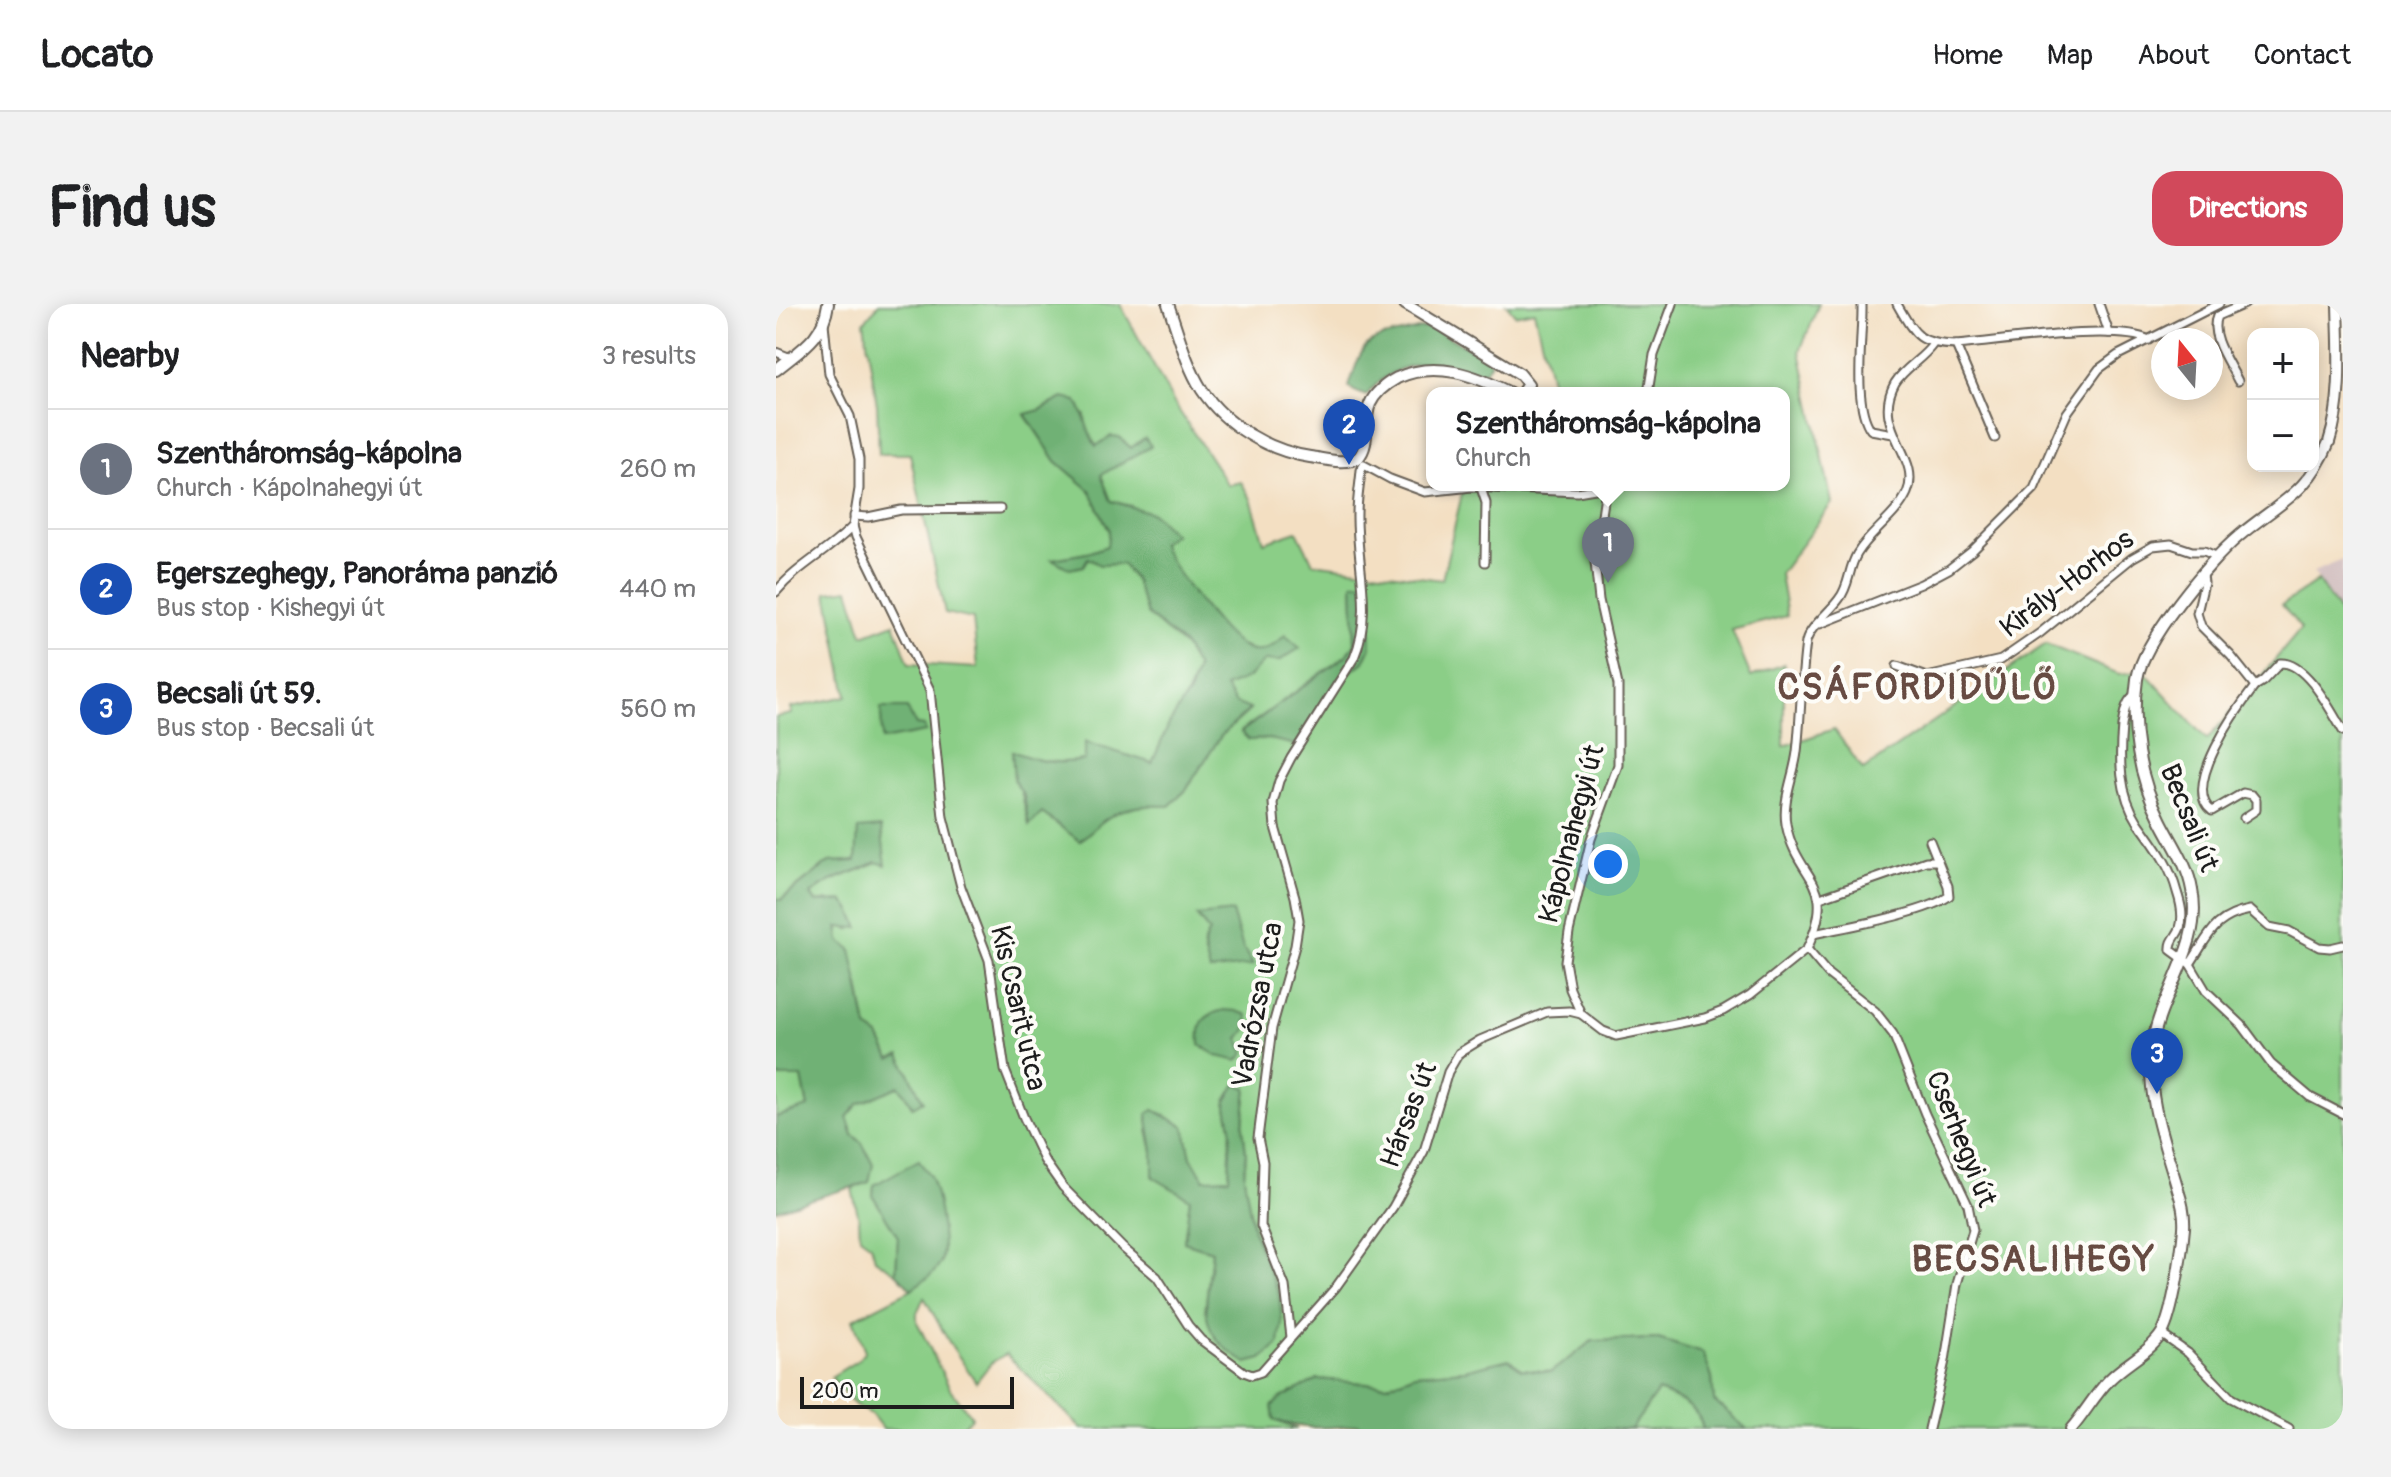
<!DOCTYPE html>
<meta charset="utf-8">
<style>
:root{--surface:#fff;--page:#f2f2f2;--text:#202124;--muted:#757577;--line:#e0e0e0;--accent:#d1495b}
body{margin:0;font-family:Pangolin,sans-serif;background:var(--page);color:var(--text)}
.controls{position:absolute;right:24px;top:24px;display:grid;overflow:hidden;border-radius:16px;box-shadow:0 4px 20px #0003}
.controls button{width:72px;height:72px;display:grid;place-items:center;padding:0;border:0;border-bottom:2px solid var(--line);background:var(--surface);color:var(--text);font:40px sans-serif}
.compass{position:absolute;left:1375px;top:24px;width:72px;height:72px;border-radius:50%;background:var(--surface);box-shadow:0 4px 20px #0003;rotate:342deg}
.scale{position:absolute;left:24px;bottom:20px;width:214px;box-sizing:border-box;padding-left:8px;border:4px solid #1c1c1c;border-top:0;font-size:22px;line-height:28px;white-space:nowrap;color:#1c1c1c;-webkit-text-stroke:6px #fdfcf7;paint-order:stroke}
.you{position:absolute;left:832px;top:560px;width:28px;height:28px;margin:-20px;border:6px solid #fff;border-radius:50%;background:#1a73e8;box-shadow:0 0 0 12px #1a73e833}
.badge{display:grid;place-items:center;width:52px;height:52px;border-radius:50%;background:var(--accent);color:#fff;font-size:26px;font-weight:700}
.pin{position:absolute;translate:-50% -66px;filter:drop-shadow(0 2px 4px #0008)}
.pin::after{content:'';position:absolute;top:42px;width:28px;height:24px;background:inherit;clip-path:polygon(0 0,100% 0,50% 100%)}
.popup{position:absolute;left:650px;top:83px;width:364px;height:104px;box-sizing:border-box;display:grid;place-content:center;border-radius:16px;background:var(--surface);filter:drop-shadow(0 2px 6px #0005);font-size:26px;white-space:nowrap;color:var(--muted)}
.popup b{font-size:30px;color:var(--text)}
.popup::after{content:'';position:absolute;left:50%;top:100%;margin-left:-16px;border:16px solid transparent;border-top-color:var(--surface)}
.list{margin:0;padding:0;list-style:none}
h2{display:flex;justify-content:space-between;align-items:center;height:104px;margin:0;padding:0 32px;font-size:34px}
h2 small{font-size:26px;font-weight:400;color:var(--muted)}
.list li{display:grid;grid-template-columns:52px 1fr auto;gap:24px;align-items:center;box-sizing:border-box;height:120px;padding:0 32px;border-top:2px solid var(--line)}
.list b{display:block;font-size:30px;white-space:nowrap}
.list p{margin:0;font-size:26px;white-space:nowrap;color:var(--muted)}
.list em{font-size:26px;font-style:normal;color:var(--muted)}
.map{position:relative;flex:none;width:1567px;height:1125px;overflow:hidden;border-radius:24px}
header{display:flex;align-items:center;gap:48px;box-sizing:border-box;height:112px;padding:0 40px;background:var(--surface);border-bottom:2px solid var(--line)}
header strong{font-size:38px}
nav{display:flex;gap:44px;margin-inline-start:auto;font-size:28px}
.intro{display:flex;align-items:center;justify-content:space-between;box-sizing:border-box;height:192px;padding:0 48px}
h1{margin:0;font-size:56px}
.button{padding:20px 36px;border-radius:24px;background:var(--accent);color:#fff;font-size:28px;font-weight:700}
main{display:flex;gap:48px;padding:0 48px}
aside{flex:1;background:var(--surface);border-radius:24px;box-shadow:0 4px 20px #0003}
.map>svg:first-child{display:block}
</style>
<header>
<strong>Locato</strong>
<nav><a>Home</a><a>Map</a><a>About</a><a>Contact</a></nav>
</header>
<div class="intro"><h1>Find us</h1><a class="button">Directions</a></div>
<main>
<aside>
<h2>Nearby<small>3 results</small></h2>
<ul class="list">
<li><span class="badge" style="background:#6b7280">1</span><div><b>Szentháromság-kápolna</b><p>Church · Kápolnahegyi út</p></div><em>260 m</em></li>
<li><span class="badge" style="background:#1a4fb4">2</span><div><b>Egerszeghegy, Panoráma panzió</b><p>Bus stop · Kishegyi út</p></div><em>440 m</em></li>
<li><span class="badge" style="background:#1a4fb4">3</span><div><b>Becsali út 59.</b><p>Bus stop · Becsali út</p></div><em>560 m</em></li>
</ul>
</aside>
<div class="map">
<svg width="1567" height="1125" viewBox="0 0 1567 1125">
<rect width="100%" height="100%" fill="#fdfcf7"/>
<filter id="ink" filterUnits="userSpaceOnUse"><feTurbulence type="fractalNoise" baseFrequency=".0125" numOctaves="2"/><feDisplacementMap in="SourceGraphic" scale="16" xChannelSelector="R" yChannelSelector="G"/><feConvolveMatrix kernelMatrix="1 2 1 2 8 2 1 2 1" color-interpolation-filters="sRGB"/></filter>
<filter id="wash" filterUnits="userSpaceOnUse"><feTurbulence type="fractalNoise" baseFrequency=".006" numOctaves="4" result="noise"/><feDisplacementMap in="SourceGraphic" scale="32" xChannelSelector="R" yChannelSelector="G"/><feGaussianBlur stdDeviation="1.8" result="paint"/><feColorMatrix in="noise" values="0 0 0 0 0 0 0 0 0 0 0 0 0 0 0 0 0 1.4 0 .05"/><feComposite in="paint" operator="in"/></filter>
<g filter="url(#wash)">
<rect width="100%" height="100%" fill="#f3dfc2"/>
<path fill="#d2bfc0" d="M1567,256V314L1537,268Z"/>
<g fill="#8bce87" stroke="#547552" stroke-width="2" fill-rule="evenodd">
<path d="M103,0H344L398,99L452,181L465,178L475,195L488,238L521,227L537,259L666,276L688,181H1008V89H778L758,7L739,11L730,0H1043L1024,47L1056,199L1004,270L1011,312L956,326L975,373L1008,360V442L1058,425L1087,466L1270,340L1343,370L1368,367L1431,436L1525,325L1506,301L1542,277L1567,314V1125H971L938,1097L936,1074L927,1049L882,1035L816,1037L775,1068L745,1065L733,1055L689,1066L639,1070L611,1081L542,1075L505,1094L497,1102L498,1116L521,1125H306L230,1050L215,1059L200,1078L173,1038L148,993L141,1009V1018L174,1085L196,1113L183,1125H107L95,1110L79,1101L55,1073L82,1056L89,1047L77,1015L136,985L167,949L161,897L154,873H116L98,881L97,892L122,933L120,969L99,955L95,941L84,933L83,915L76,885L93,878L86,839L77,831L71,813L82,800L123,782L136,803L147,797L123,752L114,755L103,732L91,724L83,681L64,637L62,622L74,625L53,596L40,598L35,591C53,574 78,570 100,558L105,524L80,557L53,558L4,596L0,594V413L16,410L15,404L71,392L51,288L73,285L87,331L118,319L133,360L202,364L197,315L169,309L134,150H103L101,101L88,18ZM287,94L309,111L310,127L320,142L343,133L355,144L368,134L374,142L325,171L335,197L355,202L397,231L384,239L392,258L404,275L457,338L477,347L494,345C483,366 470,374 449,383L459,400L474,406L445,432L409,487L393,502C349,500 336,506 304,537L266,509L253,521L236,448C264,458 280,460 310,456L309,439L376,459C390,427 411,397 421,364L408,342L371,310L359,275L346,259L324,261L311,254L278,255L311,249L332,242L333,227L314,186L280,157L249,111L264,106ZM577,279L588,358L560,378L493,435L473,436L465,427L572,350L579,340ZM456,609L467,644L432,657C426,646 426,638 433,628L421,613ZM471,784L467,822L470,849L468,873L477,926L490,954L429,1006L436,947L408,938L414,895L377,873V847L372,827L378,806L408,822L415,853L428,876L453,874L455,823L450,797Z"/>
<path d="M0,773H26L32,804L0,813Z"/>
<path d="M882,1087C901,1094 924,1103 927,1125H855Z"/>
</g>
<g fill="#70b174" stroke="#466648" stroke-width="2">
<path d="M645,24L658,25L711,54L715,58C712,63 712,66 707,68C699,70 689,64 682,62C647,53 612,63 590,92L578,87L573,83C590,24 593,39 645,24Z"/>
<path d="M287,94L301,97C310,112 310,127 320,142L335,132L343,133L355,144L369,134L375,142L325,171L335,197L376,209L398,230L385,239C394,263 452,342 476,347C490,349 500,340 509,331L524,344L503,357H488L472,374L449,383L459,399L474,405L445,432L409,487L393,502C349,500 336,506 304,537L266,509L253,522L248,492L238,477L236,447C263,458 280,461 309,456V438L376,459L393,420L414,387L421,364L408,341L371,310L359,276L346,260L324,261L312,254L307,262L294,265L276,255L311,249L331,242L333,226L314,186L280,157L249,110L264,106Z"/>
<path d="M592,278L595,343L588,358L560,378L520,441L493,435L473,436L465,428L572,350L579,339L577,279Z"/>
<path d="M105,404H131L140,421L148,422L150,428L106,436Z"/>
<path d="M105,523L110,561L100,558C78,570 53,573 35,591L40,598L67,597L75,606L83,624L62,623L64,637L75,645L91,724L103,732L114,755L124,751L147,797L137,803L123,782L82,800L71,813L77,831L86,839L97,860L93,878L0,906V813L32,803L26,773H0V594L5,596L53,558L80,557L82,525Z"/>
<path d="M456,608L467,644L477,661L434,667C430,651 424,643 433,628L421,612Z"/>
<path d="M448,706L460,707L472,711L471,724L463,735L469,749L462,757L441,752L424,741C422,719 426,711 448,706Z"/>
<path d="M460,780L471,784L467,822L470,849L468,873L477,926L503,990L506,1018L503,1040L486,1055L471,1059C415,1028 432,1000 436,947L408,938L414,895L377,873V847L371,810L378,806L408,822L415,853L428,875L453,874L455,823L450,797Z"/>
<path d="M143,856C146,862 151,867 154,872C161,887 172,946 164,960C158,971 146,978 135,985L120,969L122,933L97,892L98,881Z"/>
<path d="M882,1035L927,1049L936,1074L938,1097L971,1125H927C924,1103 901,1094 882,1087L855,1125H587L582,1120C555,1125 524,1125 498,1116L496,1102L505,1094L542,1075L611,1081L639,1070L689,1066L733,1055L745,1065L775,1068L816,1037Z"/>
</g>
</g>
<g filter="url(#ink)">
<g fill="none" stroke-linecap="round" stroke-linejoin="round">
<g stroke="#676056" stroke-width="11">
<g id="street">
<path d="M1086,0C1087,32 1076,101 1095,126L1117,130"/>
<path d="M1121,0C1139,31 1142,40 1180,41C1220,38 1341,19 1373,36"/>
<path d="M1323,0L1333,29"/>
<path d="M48,19L53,70L74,112L83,155V185L77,222L80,233L154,386L167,513L185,583L213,656L229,766L248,814L268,856L287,883L347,944L381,973L412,1021L425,1036L468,1068L476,1071L485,1068L560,983L617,903L648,847L672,768L683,749L704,736L771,708L793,707L805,710"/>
<path d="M1180,41L1219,134"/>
<path d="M0,48L15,54"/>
<path d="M1462,77C1454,60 1432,31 1441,12L1469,0"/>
<path d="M872,89L878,51L897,0"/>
<path d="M705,184L710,199L709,258"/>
<path d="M830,184L819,258L823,296L842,381V461L815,535L793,628L789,657L794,685L805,710L827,727L840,732L929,714L947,707L974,691L1031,645C1064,575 1021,578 1010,520C1006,496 1018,472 1021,448C1025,411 1025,375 1030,338C1034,322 1053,309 1063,295C1074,281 1072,265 1081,250C1094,228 1120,213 1131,189C1147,153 1094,124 1119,79C1129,63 1147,55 1157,40"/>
<path d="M78,212L92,213L125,206L224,205"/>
<path d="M1427,271L1428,279L1421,309L1425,322L1455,352L1479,382L1487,377L1504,359C1530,357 1555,407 1567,427"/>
<path d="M0,288C22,261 53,247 77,222"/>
<path d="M1044,320L1145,280L1173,265L1196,247L1258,185L1291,109L1323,65L1342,51L1443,0"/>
<path d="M1121,362L1151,373L1225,356L1264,329L1356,254L1377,242L1395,240L1416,247H1428L1442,253"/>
<path d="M1360,390C1349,396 1348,411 1346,422C1343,455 1343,489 1362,518C1378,541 1394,560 1401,588C1405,600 1408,612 1404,624C1401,633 1394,636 1395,646L1414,660L1430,687L1466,721L1495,760L1534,793L1567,810"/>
<path d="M1468,514L1480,506V496L1476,491L1467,489L1436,507C1404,484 1463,403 1479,382"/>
<path d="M1044,594L1150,557H1162"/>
<path d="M1038,630C1069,623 1151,609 1173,592L1172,582L1154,537"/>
<path d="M1031,645L1052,670L1099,707L1117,730L1149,810L1192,901L1197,926L1181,980L1169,1057L1153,1125"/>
<path d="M1414,660C1433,632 1437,613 1474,606L1493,623L1513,627L1543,643L1554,644L1567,641"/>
<path d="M1385,1030L1412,1049L1455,1094L1513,1125"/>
<path d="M515,1033L509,982L485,922L487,858L482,834L496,724L519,642L523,616L519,593L499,523L497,499L503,477L515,454L578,354C598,307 580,258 581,210C581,195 584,180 585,166L588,161L614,175L649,188L696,183L801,188L831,183"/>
</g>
</g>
<g stroke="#676056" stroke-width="14">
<g id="secondary">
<path d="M392,0C402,28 410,61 426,86C449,121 493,147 534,153C549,155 568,161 582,154"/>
<path d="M629,0L744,70L752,80L746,89"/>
<path d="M0,66C25,45 47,35 52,0"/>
<path d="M582,154C595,140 587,117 594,100C599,89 610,80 621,74C659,56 699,71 734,89"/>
<path d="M1295,1125C1309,1109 1319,1090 1334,1075C1350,1059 1374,1048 1386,1029C1397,1010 1406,947 1408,924C1409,911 1406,898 1402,886C1389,840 1370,793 1376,744C1382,691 1428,642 1416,586C1412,561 1396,539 1385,517C1363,474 1354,424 1361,375C1367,337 1432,258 1463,232C1502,199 1532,190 1553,138C1567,95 1563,46 1562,0"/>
</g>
</g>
<use href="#street" stroke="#fff" stroke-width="7"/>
<use href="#secondary" stroke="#fff" stroke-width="10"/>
</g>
</g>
<g text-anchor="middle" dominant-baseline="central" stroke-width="8" stroke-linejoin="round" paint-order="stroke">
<g font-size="28" fill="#1c1c1c" stroke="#fdfcf7">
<text transform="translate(1291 280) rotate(-37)">Király-Horhos</text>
<text transform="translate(1413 514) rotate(68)">Becsali út</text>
<text transform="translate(796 530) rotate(-75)">Kápolnahegyi út</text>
<text transform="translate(482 701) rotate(-79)">Vadrózsa utca</text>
<text transform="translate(242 704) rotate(77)">Kis Csarit utca</text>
<text transform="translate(633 811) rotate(-69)">Hársas út</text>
<text transform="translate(1185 835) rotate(68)">Cserhegyi út</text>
</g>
<g font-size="36" font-weight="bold" letter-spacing="2" fill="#674b42" stroke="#fdfcf7">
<text x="1142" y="383">CSÁFORDIDŰLŐ</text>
<text x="1258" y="955">BECSALIHEGY</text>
</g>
</g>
</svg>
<div class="controls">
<button>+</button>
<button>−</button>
</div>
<svg class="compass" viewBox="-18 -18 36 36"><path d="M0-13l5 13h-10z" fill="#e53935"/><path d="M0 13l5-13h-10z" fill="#757577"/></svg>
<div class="scale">200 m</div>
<div class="you"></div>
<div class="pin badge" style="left:832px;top:279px;background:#6b7280">1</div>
<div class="popup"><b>Szentháromság-kápolna</b>Church</div>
<div class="pin badge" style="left:573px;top:161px;background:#1a4fb4">2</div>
<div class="pin badge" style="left:1381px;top:790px;background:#1a4fb4">3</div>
</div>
</main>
